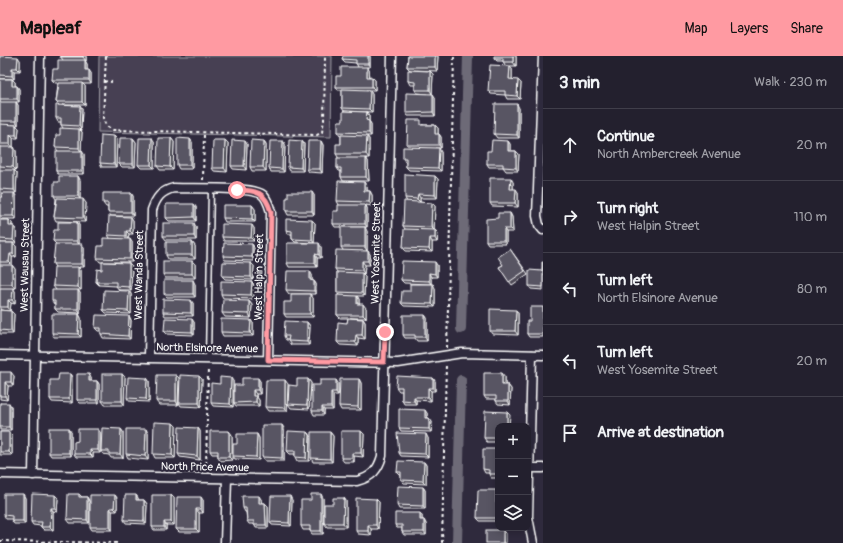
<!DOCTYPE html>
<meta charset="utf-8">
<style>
:root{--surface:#23202e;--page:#2b2836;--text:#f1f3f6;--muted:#a3a3aa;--line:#403e4a;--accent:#ff9aa2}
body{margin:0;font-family:Pangolin,sans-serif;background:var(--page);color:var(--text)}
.controls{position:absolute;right:12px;bottom:12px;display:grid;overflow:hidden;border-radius:8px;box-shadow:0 2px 10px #0003}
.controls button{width:36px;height:36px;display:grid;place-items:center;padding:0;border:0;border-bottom:1px solid var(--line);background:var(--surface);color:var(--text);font:20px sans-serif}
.stop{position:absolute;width:12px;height:12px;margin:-9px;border:3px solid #ff9aa2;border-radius:50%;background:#fff}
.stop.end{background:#ff9aa2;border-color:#fff;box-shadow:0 1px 4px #0008}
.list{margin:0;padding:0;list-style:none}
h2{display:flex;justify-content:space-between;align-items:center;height:52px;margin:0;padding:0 16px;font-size:17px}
h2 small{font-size:13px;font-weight:400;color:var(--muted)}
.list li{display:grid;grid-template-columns:26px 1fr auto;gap:12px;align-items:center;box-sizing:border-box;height:72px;padding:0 16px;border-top:1px solid var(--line)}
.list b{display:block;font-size:15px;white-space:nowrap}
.list p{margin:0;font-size:13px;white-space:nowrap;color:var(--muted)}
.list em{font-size:13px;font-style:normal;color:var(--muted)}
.icon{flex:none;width:22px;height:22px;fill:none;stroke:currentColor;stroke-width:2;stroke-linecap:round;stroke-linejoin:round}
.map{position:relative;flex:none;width:543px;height:487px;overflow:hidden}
header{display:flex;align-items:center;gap:24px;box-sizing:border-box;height:56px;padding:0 20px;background:var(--accent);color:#111}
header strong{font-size:19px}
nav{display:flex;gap:22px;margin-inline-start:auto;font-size:14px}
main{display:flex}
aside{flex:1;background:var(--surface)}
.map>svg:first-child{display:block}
</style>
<header>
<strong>Mapleaf</strong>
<nav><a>Map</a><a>Layers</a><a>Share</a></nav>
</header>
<main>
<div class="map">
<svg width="543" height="487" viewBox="0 0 543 487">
<rect width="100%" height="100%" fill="#2f2a3d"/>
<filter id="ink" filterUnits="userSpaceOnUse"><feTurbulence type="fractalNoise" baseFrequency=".025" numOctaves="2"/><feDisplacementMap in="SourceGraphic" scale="8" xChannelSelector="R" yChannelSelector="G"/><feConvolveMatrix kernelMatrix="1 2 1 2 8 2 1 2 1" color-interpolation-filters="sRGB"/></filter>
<g filter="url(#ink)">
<path fill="#464152" stroke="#a2a0a8" d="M99,0H332L331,81L98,76Z"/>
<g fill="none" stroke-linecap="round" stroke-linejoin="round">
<g stroke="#6d6a77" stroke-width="10">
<path d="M461,273L468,0"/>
<path d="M457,487L461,324"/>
</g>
<g stroke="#fff" stroke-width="7">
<path id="lane" d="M208,303L211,133"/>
</g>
<g stroke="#fff" stroke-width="11">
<g id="street">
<path d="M543,0L537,160L539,169L543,174"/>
<path d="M0,299L398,307L462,297L543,299"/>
<path d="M532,299L528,461L533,487"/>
<path d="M149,302L152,154C156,142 161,135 174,132C191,133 253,130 263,139C268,144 269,150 271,156L268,304"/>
<path d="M529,412H543"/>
<path d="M0,418L357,425C372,421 378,414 382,400L392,0"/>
<path d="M33,419L40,0"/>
<path d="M225,487L227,422"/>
</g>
</g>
<g stroke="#fff" stroke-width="2" stroke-dasharray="3 3" stroke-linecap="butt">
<path d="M106,0L103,62L106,70L113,74L317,79L322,76L324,64L325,0"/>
<path d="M104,25L112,26"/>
<path d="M203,124L204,77"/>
<path d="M447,292L454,0"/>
<path d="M206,414L208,312"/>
<path d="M0,485L119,487"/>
<path d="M442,487L446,308"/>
</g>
<use href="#lane" stroke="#2f2a3d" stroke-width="4"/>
<use href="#street" stroke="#2f2a3d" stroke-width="8"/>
</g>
<g fill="#4d4956" stroke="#fff">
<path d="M0,0L20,4V15H14V23H0Z"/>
<path d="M60,0H86V5H85L87,8V14L91,17V28H83L85,30V49H62L82,53L81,73H80L82,76L81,95L84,98V118H58L56,115L58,95L55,91L63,72L61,69V66H58L56,62L59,49L56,46L58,27H55L52,24L63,4Z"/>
<path d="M370,0V11H367L369,14L370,21L375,24V34H366L372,38V56L344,55L342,52V34H338L336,31L341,20L358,11L356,7L345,6L342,3Z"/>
<path d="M408,0H438L437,15L410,14L433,18L432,38L435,41V60H408L406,57L428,38L417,37L415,34V29H410L408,25L410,14L407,11Z"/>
<path d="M516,0V10H510L512,13V24L521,27L520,43H507L505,39L491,38L488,35L505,9L503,5H497L494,2Z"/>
<path d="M0,23H12L15,26V30H17L19,33V46H16L18,49V69H12L19,72L18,82H13V91H14L16,95V114H14L17,117L16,137H14L16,140V163H0V141H2V137H0Z"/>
<path d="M519,52V82H497L494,78Z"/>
<path d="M367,56L369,60V65L371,68V80H367L369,83V102H366L368,105L369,125H343L341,121V115H339L337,112L338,101L336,98L341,88V79H340L338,76L343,65Z"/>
<path d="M423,68V69H435L438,72V78H439L441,81V92H436L441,96V115L409,114L406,111V106H405L403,102L409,91L407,89Z"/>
<path d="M114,80L117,83L116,111H102L100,107Z"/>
<path d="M133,82L136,86L135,111H122L119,108Z"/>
<path d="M171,82L174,86L173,114H160L157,110Z"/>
<path d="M190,83L192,86V113H179L177,109Z"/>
<path d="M225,84L228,87L227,116L214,115L212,112Z"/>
<path d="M154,85V112H141L138,109Z"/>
<path d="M264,85L266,88V115H252L250,111Z"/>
<path d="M283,85L285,88L284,116H271L269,112Z"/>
<path d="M302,85L304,88L303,115H290L288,111Z"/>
<path d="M321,85L323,89L322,117L309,116L307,113Z"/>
<path d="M508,85L510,88V95H516L519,98L518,115H506L503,111H489L487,108L491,95Z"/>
<path d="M247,88L246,114L233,113L231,110Z"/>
<path d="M78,120L80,124V143L86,147L85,166L56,165L54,161L56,143L54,140L59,126Z"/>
<path d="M435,120L438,123L437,142H420V146L435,150L434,174H435L438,177L437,186H432V196L406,195L403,192L405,173L403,170L407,146L405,142Z"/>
<path d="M513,126V133L518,136V151L492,150L490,147Z"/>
<path d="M367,130V135H370L372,139V150L366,149L367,152V171H335L333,168L338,155L339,149L337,145Z"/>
<path d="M131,137L133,140V160H111L108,156V151H106L103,147Z"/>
<path d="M314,139V159H288L286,155L288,142Z"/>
<path d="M252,149L255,153V166H225L223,162Z"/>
<path d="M196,151V165H169L166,162Z"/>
<path d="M510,157L512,161L513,176H506V188H488L486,185L498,162Z"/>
<path d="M0,164H9L12,167V170H14L16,174V187H0Z"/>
<path d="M133,164V178H129L128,183L132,186V206H100L97,202L103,190L110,182L108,179Z"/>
<path d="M77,166L79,169V188L84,192V211H79L81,214V234H78L80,237V257L58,256L55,253V248H54L52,245L56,234L53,230L55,211L53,208L56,188L53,185L58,174Z"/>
<path d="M315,167L314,187L295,186L292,183V178H288L286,174Z"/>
<path d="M196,171V184H166L163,180Z"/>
<path d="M254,172V185H224L222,181Z"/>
<path d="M367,175V195L370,198V209H365L364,218H363L365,220L364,240H357L359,243V248L366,252V262H350L363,263L365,266V283L358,282V290L340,289L337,286L347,267L348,262H340L337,259L339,239L337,236V216L335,213L343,194L341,191Z"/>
<path d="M192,186L195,190V203H168L166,199Z"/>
<path d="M0,187L16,190V201H12V209L15,213V232H13L15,235V248L11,247L10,255L0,254Z"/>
<path d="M252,188L254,191V205L225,204L223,200Z"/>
<path d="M321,191V202H317V211H289L287,207Z"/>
<path d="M510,193L528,218L512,229L499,211L503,209Z"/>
<path d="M543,206V234L531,233L529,230L542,215Z"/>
<path d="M129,207L132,210L131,234H119L116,230L99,229L96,226L102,214Z"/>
<path d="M251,207L254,210L253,224L225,223L222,220Z"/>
<path d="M195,208V222H165L163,218Z"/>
<path d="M437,209V221H431V228L404,227L401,224Z"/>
<path d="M312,219V225H314L316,228V238H289L286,234Z"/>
<path d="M252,226L254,229V243L223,242L221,238Z"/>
<path d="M195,228V241H167L164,238Z"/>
<path d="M435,232V251L404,250L401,247Z"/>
<path d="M129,235L131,238V258L106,257L103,254Z"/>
<path d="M313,242V261H286L284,258L291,246Z"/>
<path d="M249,245L252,249L251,262L225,261L222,257Z"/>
<path d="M193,247V260H165L163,256Z"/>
<path d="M543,251V281H529L527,278L530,265Z"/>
<path d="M0,254L14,258L13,278H0Z"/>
<path d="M518,257V279L492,278L490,275Z"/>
<path d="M79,258L81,262V281H54L52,277Z"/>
<path d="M425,259L427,262V285H417L415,282H405L403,279Z"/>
<path d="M129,260L131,264L130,283L103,282L101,278V275H98L95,272Z"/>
<path d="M194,266V279L167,278L164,275Z"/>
<path d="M307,266L310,270L309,289H291L288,285L289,284H286L284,280Z"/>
<path d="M253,267V280H223L221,276Z"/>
<path d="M0,316L14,320L13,330H8L7,344L0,343Z"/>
<path d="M70,318L72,321V347L52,346L50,343L58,324Z"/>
<path d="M176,319L179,322L178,349H159L156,345Z"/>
<path d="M199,320L202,323L201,351L181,350L179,347Z"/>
<path d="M125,321L124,349H105L102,345Z"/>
<path d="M505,321V329H508L511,333L510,349L498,348L496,345V343H486L484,340Z"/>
<path d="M91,322V325H97L99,328V347H80L77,344Z"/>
<path d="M147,322L149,325V346L129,345L127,342Z"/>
<path d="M433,322L435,325V335H431V345L416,344V348H404L402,344V335H399L396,331Z"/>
<path d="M308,323L311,327L309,353L291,352L288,348L297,330Z"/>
<path d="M359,323L361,327V354H341L339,350Z"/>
<path d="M233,325V351L213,350L211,347Z"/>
<path d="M260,325V338H256V340L259,344V350H236L234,347L242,329Z"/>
<path d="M338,327V339H333V354H324V359H314L312,355L320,329Z"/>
<path d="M288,328L287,355H268L265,351Z"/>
<path d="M0,347L11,350V374H0Z"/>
<path d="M427,357V362H429L432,366L431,376L401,375L399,372Z"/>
<path d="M510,359L498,370V386H487L484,382Z"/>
<path d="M173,367L176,370L175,402H155L153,398Z"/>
<path d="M198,372L200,375V404L180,401L178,398Z"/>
<path d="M284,372V405H265L262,401Z"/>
<path d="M121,373L123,376V402H111L109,399L103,398L101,395Z"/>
<path d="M71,375V400H51L49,397Z"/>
<path d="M229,375L232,379V404L220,405L218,401V398H212L210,395Z"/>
<path d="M0,376H9L12,379V399H0Z"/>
<path d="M100,376V397H93V401H76L74,398L78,385Z"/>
<path d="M307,376L310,379L309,405H297L295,401V398H290L287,395Z"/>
<path d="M330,376L333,380L332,406H313L311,402Z"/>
<path d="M148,377V404L128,402L126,398Z"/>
<path d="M257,378L259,382V404L235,403L233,400L237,388Z"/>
<path d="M364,378L363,401L354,400V406H344L341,402Z"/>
<path d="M428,382V401L401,400L399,397Z"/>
<path d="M498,393V422H491L489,418V417H485L483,413Z"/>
<path d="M424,406L426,409V428L404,427L401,424V419H400L397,416Z"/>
<path d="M423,431L425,434V453H399L397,449Z"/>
<path d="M496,434L498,437V465H480L477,462Z"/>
<path d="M23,438L25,442V468H14L12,465V463H6L4,459Z"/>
<path d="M79,438L82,441H87L89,445V467H70L67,463Z"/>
<path d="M115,439L117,442V455H112V474H92L90,471Z"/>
<path d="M136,439L138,442V444H144L147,448L146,468L126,467L124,464Z"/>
<path d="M171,439L174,442V469H166V474H154L152,471Z"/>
<path d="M58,442L57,456L53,455V474H44L41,471V470L33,469L31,466Z"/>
<path d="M323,442V478H312L310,475V474H303L301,470L311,444Z"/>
<path d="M344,442L346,445V471H327L324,467L333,448Z"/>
<path d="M261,443V447H265L268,450V472H256L254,468H249L247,465L246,456H245L243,452Z"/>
<path d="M376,443L379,446L378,473H371V479L358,478L356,475Z"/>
<path d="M203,444V457H199V476H179L176,473Z"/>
<path d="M292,444L291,470L272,469L270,466Z"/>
<path d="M422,460V464H424L426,468V479H404L402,476V472H397L395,469Z"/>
</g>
<g fill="#3e3c46" stroke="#fff">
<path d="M83,0H86V5L83,1Z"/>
<path d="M368,0H370V11L368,8Z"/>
<path d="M435,0H438L437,15L435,11Z"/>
<path d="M513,0H516V10L513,6Z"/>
<path d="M18,1L20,4V15L17,12Z"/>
<path d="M85,4L87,8V17L85,14Z"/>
<path d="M510,10L512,13V27L509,23Z"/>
<path d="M367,11L369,14L370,24L367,21Z"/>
<path d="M12,12L14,15V23L12,20Z"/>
<path d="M89,14L91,17V28L89,24Z"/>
<path d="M430,15L433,18L432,38L430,34Z"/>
<path d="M372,21L375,24V34L372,31Z"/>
<path d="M12,23L15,26V33L12,30Z"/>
<path d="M518,24L521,27L520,43L517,40Z"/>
<path d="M82,27L85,30V49L82,46Z"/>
<path d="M17,30L19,33V46L17,43Z"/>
<path d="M370,34L372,38V56L369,53Z"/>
<path d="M433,38L435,41V60L433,56Z"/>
<path d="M16,46L18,49V69L16,65Z"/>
<path d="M517,48L519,52V82L517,79Z"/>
<path d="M80,50L82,53L81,73L79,70Z"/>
<path d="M367,56L369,60V68L366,64Z"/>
<path d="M369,65L371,68V80L369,77Z"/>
<path d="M16,69L19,72L18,82L16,79Z"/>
<path d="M435,69L438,72V81L435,78Z"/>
<path d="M79,73L82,76L81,96L79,92Z"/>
<path d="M439,78L441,81V92L439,89Z"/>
<path d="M10,79L13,82V92L10,88Z"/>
<path d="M114,80L117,83L116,111L114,108Z"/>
<path d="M367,80L369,83V102L366,98Z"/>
<path d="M133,82L136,86L135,111L133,108Z"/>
<path d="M152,82L154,85V112L151,109Z"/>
<path d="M171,82L174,86L173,114L170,111Z"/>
<path d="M190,83L192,86V113L190,109Z"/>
<path d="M225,84L228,87L227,116L224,112Z"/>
<path d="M245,85L247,88L246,114L244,110Z"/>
<path d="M264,85L266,88V115L263,111Z"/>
<path d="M283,85L285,88L284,116L282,113Z"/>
<path d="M302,85L304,88L303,115L301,112Z"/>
<path d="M321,85L323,89L322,117L320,113Z"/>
<path d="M508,85L510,88V98L508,95Z"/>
<path d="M14,91L16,95V114L13,111Z"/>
<path d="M439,92L441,96V115L438,112Z"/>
<path d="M82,95L84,98V118L82,115Z"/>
<path d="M516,95L519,98L518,115L516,112Z"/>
<path d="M366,102L368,105L369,125L366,121Z"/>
<path d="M14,114L17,117L16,137L14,134Z"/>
<path d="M78,120L80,124V143L78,140Z"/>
<path d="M435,120L438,123L437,142L435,139Z"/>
<path d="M511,122L513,126V136L510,133Z"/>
<path d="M364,126L367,130V138L364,135Z"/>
<path d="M516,133L518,136V151L515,147Z"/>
<path d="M370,135L372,139V150L369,146Z"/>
<path d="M312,136L314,139V159L312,155Z"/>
<path d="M14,137L16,140V163L13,160Z"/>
<path d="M131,137L133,140V160L131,156Z"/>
<path d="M418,138L420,142V146L417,143Z"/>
<path d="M83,143L86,147L85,166L83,162Z"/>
<path d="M432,147L435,150L434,174L431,171Z"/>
<path d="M194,148L196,151V165L194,161Z"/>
<path d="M252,149L255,153V166L252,163Z"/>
<path d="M365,149L367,152V171L365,168Z"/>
<path d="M510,157L512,161L513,176L510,173Z"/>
<path d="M131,161L133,164V178L130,175Z"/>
<path d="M9,164L12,167L11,174L9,170Z"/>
<path d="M312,164L315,167L314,187L312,184Z"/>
<path d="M77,166L79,169V189L77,185Z"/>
<path d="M194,167L196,171V184L194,180Z"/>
<path d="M252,169L254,172V185L251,182Z"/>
<path d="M14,170L16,174V187L13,184Z"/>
<path d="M365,171L367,175V195L365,191Z"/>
<path d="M504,173L506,176V188L504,185Z"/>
<path d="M435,174L438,177L437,186L435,182Z"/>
<path d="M126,175L129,178L128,183L126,180Z"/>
<path d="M430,182L432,186V196L429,193Z"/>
<path d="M130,183L132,186V206L130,203Z"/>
<path d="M192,186L195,190V203L192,199Z"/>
<path d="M13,187L16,190V201L13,198Z"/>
<path d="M319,187L321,191V202L319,199Z"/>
<path d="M82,188L84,192V211L82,208Z"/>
<path d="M252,188L254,191V205L252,201Z"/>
<path d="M368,195L370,198V209L368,205Z"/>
<path d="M10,198L12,201V209L9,206Z"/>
<path d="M315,198L317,202V211L315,207Z"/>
<path d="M192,205L195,208V222L192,218Z"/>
<path d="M362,205L365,209L364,218L362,214Z"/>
<path d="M435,206L437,209V221L435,218Z"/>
<path d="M129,207L132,210L131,234L129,231Z"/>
<path d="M251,207L254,210L253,224L251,221Z"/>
<path d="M12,209L15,213V232L12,228Z"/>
<path d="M78,211L81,214V234L78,231Z"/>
<path d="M310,215L312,219V228L310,224Z"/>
<path d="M362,217L365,220L364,240L362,237Z"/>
<path d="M429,217L431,221V228L429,225Z"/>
<path d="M193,224L195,228V241L193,238Z"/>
<path d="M314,225L316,228V238L314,235Z"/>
<path d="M252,226L254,229V243L251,239Z"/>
<path d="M433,228L435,232V251L432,248Z"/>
<path d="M13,232L15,235V248L12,244Z"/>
<path d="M78,234L80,237V257L78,253Z"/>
<path d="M129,235L131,238V258L128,255Z"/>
<path d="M310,238L313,242V261L310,258Z"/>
<path d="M357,240L359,243V252L357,248Z"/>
<path d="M8,244L11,247L10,255L8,251Z"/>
<path d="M191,244L193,247V260L191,257Z"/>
<path d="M249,245L252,249L251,262L249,258Z"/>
<path d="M363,248L366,252V262L363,259Z"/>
<path d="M516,254L518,257V279L515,275Z"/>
<path d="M11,255L14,258L13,278L11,275Z"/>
<path d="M79,258L81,262V281L78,278Z"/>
<path d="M425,259L427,262V285L425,281Z"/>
<path d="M129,260L131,264L130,283L128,280Z"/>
<path d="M192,263L194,266V279L192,276Z"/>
<path d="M363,263L365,266V283L362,279Z"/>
<path d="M251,264L253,267V280L250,277Z"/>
<path d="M307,266L310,270L309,289L307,286Z"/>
<path d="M356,279L358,282V290L355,286Z"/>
<path d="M11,316L14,320L13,330L11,326Z"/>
<path d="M502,317L505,321V333L502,329Z"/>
<path d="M70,318L72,321V347L69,343Z"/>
<path d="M89,318L91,322V328L89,325Z"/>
<path d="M122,318L125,321L124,349L122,345Z"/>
<path d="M176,319L179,322L178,349L176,345Z"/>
<path d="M199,320L202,323L201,351L199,347Z"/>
<path d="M147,322L149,325V346L146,343Z"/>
<path d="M231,322L233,325V351L230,348Z"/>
<path d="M258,322L260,325V338L258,334Z"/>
<path d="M433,322L435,325V335L433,332Z"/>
<path d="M308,323L311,327L309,353L307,349Z"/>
<path d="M359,323L361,327V354L358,351Z"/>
<path d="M285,324L288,328L287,355L285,352Z"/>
<path d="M336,324L338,327V339L336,336Z"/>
<path d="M97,325L99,328V347L97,344Z"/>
<path d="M5,326L8,330L7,344L5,340Z"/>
<path d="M508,329L511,333L510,349L508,345Z"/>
<path d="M428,332L431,335V345L428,341Z"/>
<path d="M253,334L256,338V344L253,340Z"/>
<path d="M331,336L333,339V354L331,351Z"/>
<path d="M256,340L259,344V350L256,346Z"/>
<path d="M414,341L416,344V348L414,345Z"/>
<path d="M9,347L11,350V374L9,371Z"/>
<path d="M322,351L324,354V359L322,355Z"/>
<path d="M425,354L427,357V366L425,362Z"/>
<path d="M507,356L510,359L509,370H507Z"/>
<path d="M429,362L432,366L431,376L429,373Z"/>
<path d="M173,367L176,370L175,402L172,399Z"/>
<path d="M282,369L284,372V405L282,402Z"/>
<path d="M69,372L71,375V400L69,397Z"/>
<path d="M198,372L200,375V404L197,400Z"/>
<path d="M98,373L100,376V397L98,394Z"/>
<path d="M121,373L123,376V402L120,398Z"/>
<path d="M146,373L148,377V404L145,400Z"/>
<path d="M229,375L232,379V404L229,401Z"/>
<path d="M361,375L364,378L363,401L361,397Z"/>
<path d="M9,376L12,379V399L9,396Z"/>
<path d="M307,376L310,379L309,405L306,402Z"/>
<path d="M330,376L333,380L332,406L330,403Z"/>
<path d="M257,378L259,382V404L256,401Z"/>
<path d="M426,378L428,382V401L425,398Z"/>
<path d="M90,394L93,397V401L90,398Z"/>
<path d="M352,397L354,400V406L352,402Z"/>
<path d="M424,406L426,409V428L423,425Z"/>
<path d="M423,431L425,434V453L423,450Z"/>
<path d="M496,434L498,437V450L496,447Z"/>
<path d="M23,438L25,442V468L23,465Z"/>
<path d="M321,438L323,442V478L321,475Z"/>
<path d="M55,439L58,442L57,456L55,452Z"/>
<path d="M115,439L117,442V455L114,452Z"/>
<path d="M136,439L138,442V448L136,444Z"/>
<path d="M171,439L174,442V469L171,466Z"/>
<path d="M259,440L261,443L262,450L259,447Z"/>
<path d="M290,440L292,444L291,470L289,467Z"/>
<path d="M87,441L89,445V467L87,464Z"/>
<path d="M201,441L203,444V457L201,453Z"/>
<path d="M344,442L346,445V471L343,467Z"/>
<path d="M376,443L379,446L378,473L376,469Z"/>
<path d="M144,444L147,448L146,468L144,465Z"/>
<path d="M265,447L268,450V472L266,469Z"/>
<path d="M51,452L53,455V474L50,471Z"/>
<path d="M110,452L112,455V474L110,471Z"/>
<path d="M196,453L199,457V476L196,473Z"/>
<path d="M420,457L422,460V468L420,464Z"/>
<path d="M424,464L426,468V479L424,476Z"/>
<path d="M164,466L166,469V474L164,471Z"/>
<path d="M368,469L371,473V479L368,475Z"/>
<path d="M503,474L506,477V487H503Z"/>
</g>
<g fill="#595564" stroke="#fff">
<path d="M0,0L18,1L17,12H12V20L0,19Z"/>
<rect x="60" y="0" width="23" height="1"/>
<path d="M343,0H368V8H356V4L342,3Z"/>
<path d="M408,0H435V11H407Z"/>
<path d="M494,0H513V6H503V2H494Z"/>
<path d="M58,4H85V14H89V24H52L53,13H58Z"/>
<path d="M490,9L510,10L509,23L518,24L517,40L505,39V35H488Z"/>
<path d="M341,11H367V21H372V31H336V20H341Z"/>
<path d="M408,14L430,15V34H415V26L408,25Z"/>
<path d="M0,23H12V30H17V43H0Z"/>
<path d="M59,27H82V46H56Z"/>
<path d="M342,33L370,34L369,53L342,52Z"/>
<path d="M406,37L433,38V56L406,57Z"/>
<rect x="0" y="46" width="16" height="19"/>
<path d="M495,48H517V79L494,78Z"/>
<path d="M56,49L80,50L79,70L61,69V62H56Z"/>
<path d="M343,55L367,56L366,64L369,65V77L338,76V65H343Z"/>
<path d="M408,64H421V69H435V78H439V89H407Z"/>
<path d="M0,68L16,69V79H10V88H0Z"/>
<path d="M60,72L79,73V92L55,91L56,79H60Z"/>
<path d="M101,79L114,80V108L100,107Z"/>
<path d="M341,79L367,80L366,98H336V88H341Z"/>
<path d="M120,82H133V108H119Z"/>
<path d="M139,82H152L151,109H138Z"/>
<path d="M158,82H171L170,111L157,110Z"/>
<path d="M177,82L190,83V109H177Z"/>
<path d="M213,84H225L224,112H212Z"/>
<path d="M232,84L245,85L244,110H231Z"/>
<path d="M251,84L264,85L263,111H250Z"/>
<path d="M289,84L302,85L301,112L288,111Z"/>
<path d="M492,84L508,85V95H516V112L503,111V108H487V95H491Z"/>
<path d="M270,85H283L282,113L269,112Z"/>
<path d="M308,85H321L320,113H307Z"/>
<path d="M0,91H14L13,111L0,110Z"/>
<path d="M403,91L439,92L438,112L406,111V102H403Z"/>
<rect x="56" y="95" width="26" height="20"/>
<path d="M337,102H366V121H341V112H337Z"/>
<path d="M0,114H14V134L0,133Z"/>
<path d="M405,118L435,120V139L418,138L417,143L405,142Z"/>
<path d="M59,120H78V140H54V126H59Z"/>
<path d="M490,122H511L510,133H516L515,147H490Z"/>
<path d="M338,125L364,126V135H370L369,146L337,145Z"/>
<path d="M288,136H312V155H286V142H288Z"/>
<path d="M2,137H14L13,160H0V141H2Z"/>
<path d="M103,137H131V156H108V147H103Z"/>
<path d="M57,142L83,143V162L54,161Z"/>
<path d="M404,145L432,147L431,171L403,170Z"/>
<path d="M166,148H194V161L166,162Z"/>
<path d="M223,149H252V163L223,162Z"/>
<path d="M338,149H365V168H333V155H338Z"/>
<path d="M498,157H510V173H504V185H486V163L498,162Z"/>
<path d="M109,160L131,161L130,175H126V180L108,179Z"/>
<path d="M286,163L312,164V184L292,183V175L286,174Z"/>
<path d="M0,164H9V170H14L13,184L0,183Z"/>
<path d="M58,166H77V185H53L54,174H58Z"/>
<rect x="163" y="167" width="31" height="13"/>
<path d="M222,168L252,169L251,182L222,181Z"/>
<rect x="341" y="171" width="24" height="20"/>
<path d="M404,173L435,174V182H430L429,193L403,192Z"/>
<path d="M103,182L130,183V203L97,202L98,190H103Z"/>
<rect x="166" y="186" width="26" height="13"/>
<path d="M0,187H13V198H10L9,206H0Z"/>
<path d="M224,187L252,188V201L223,200Z"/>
<path d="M287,187H319V199L315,198V207H287Z"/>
<path d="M55,188H82V208H53Z"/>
<path d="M510,193L525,215L509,226L499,211L503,209L498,201Z"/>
<path d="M336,194L368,195V205H362V214L335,213Z"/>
<rect x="163" y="205" width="29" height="13"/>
<path d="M402,205L435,206V218L429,217V225L401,224Z"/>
<path d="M102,206L129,207V231L116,230V226H96L97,213L102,214Z"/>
<path d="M223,206L251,207V221L222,220Z"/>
<path d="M542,206H543V231L529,230V214L542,215Z"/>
<rect x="0" y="209" width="12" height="19"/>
<path d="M54,211H78V231L53,230Z"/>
<path d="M287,215H310V224L314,225V235L286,234Z"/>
<path d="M337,216L362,217V237L337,236Z"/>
<rect x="164" y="224" width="29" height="14"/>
<path d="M221,225L252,226L251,239L221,238Z"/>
<path d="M410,228H433L432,248L401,247L402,235H410Z"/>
<path d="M0,232H13L12,244H8V251H0Z"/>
<path d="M52,234H78V253H55V245H52Z"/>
<path d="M104,234L129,235L128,255L103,254Z"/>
<path d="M291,238H310V258H284V246H291Z"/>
<path d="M337,239L357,240V248H363V259H337Z"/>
<path d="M163,243L191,244V257L163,256Z"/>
<path d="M223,244L249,245V258L222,257Z"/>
<path d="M530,251H543V278H527V265H530Z"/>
<path d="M490,253L516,254L515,275H490Z"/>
<path d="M0,254L11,255V275L0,274Z"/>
<path d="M52,258H79L78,278L52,277Z"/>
<path d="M96,259L129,260L128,280L101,278V272H95Z"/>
<path d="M403,259H425V281H415V279H403Z"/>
<path d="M165,262L192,263V276L164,275Z"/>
<path d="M348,262L363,263L362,279H356L355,286H337L338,266L347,267Z"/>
<path d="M221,263L251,264L250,277L221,276Z"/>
<path d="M285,265L307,266V286L288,285L289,280H284Z"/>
<path d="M0,316H11V326H5V340H0Z"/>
<path d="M484,317H502V329H508V345H496V340H484Z"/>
<path d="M59,318H70L69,343H50V324H58Z"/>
<path d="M77,318H89V325H97V344H77Z"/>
<rect x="102" y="318" width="20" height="27"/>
<path d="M157,319H176V345H156Z"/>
<path d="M180,319L199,320V347H179Z"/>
<path d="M397,320L433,322V332H428V341H414V345L402,344V331H396Z"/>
<path d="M128,321L147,322L146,343L127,342Z"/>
<path d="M220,321L231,322L230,348L211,347V327L220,328Z"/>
<path d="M242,322H258V334H253V340H256V346L234,347V329H242Z"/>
<path d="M297,323H308L307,349L288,348L289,329L297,330Z"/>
<path d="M340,323H359L358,351L339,350Z"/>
<path d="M266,324H285V352L265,351Z"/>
<path d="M320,324H336V336H331V351H322V355H312V329H320Z"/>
<rect x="0" y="347" width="9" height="24"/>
<path d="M399,353L425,354V362H429V373L399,372Z"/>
<path d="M485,355L507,356V370H498V382H484Z"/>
<path d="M154,366L173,367L172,399L153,398Z"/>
<path d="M262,369H282V402L262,401Z"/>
<path d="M179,371L198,372L197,400L178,398Z"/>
<rect x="49" y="372" width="20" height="25"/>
<path d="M102,372L121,373L120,398H109V395H101Z"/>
<path d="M78,373H98V394H90V398H74V386L78,385Z"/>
<path d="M126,373H146L145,400L126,398Z"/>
<path d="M210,375H229V401H218V395H210Z"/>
<path d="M288,375L307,376L306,402L295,401V395H287Z"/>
<path d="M341,375H361V397H352V402H341Z"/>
<rect x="0" y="376" width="9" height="20"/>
<path d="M311,376H330V403L311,402Z"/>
<path d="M397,377L426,378L425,398L399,397Z"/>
<path d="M237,378H257L256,401L233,400V388H237Z"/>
<path d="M483,393H498V418H489V414L483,413Z"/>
<path d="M398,405L424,406L423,425L401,424V416H397Z"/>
<path d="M398,430L423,431V450L397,449Z"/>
<path d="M478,434H496V447H498V462H477Z"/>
<path d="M4,438H23V465H12V460L4,459Z"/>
<path d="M32,438L55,439V452H51L50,471H41L42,466H31Z"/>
<path d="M68,438H79V441H87V464L67,463Z"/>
<path d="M311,438H321V475H310V470H301V444H311Z"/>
<path d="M90,439H115L114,452H110V471H90Z"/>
<path d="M125,439H136V444H144V465L124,464Z"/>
<path d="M152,439H171V466H164V471H152Z"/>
<path d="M242,440H259V447H265L266,469H254V465H247L246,452H243Z"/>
<path d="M271,440H290L289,467L270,466Z"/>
<path d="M177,441H201V453H196V473H176Z"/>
<path d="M333,442H344L343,467H324V448H333Z"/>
<path d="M356,442L376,443V469H368V475H356Z"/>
<path d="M395,457H420V464H424V476H402V469H395Z"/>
<rect x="486" y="474" width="17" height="13"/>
</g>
</g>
<g fill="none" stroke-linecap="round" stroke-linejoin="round" filter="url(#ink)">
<path stroke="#ff9aa2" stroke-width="5" d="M237,134C257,134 265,136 271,156L268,304L384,306L385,276"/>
</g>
<g text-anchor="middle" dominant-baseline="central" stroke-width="4" stroke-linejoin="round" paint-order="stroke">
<g font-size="11" fill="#fff" stroke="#2f2a3d">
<text transform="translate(376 197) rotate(-89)">West Yosemite Street</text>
<text transform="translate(25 209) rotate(-89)">West Wausau Street</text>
<text transform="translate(139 219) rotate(-89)">West Wanda Street</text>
<text transform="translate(259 221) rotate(-89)">West Halpin Street</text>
<text transform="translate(207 292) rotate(1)">North Elsinore Avenue</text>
<text transform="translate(205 411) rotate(1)">North Price Avenue</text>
</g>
</g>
</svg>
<div class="controls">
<button>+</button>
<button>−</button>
<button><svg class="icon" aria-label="layers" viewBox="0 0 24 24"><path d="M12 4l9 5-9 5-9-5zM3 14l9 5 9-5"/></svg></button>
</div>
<div class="stop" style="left:237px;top:134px"></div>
<div class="stop end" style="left:385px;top:276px"></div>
</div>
<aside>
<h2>3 min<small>Walk · 230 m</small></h2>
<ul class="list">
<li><svg class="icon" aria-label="ahead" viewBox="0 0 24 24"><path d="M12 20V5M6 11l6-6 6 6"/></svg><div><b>Continue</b><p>North Ambercreek Avenue</p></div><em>20 m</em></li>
<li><svg class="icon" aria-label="right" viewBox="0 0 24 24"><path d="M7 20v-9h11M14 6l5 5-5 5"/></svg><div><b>Turn right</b><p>West Halpin Street</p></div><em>110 m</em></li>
<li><svg class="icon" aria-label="left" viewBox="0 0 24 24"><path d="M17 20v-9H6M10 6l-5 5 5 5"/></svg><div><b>Turn left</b><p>North Elsinore Avenue</p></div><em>80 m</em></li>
<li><svg class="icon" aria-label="left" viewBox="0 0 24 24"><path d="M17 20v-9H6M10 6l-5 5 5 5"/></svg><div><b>Turn left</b><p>West Yosemite Street</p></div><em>20 m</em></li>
<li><svg class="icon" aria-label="arrive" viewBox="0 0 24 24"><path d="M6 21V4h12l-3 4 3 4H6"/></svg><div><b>Arrive at destination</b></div></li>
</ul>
</aside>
</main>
